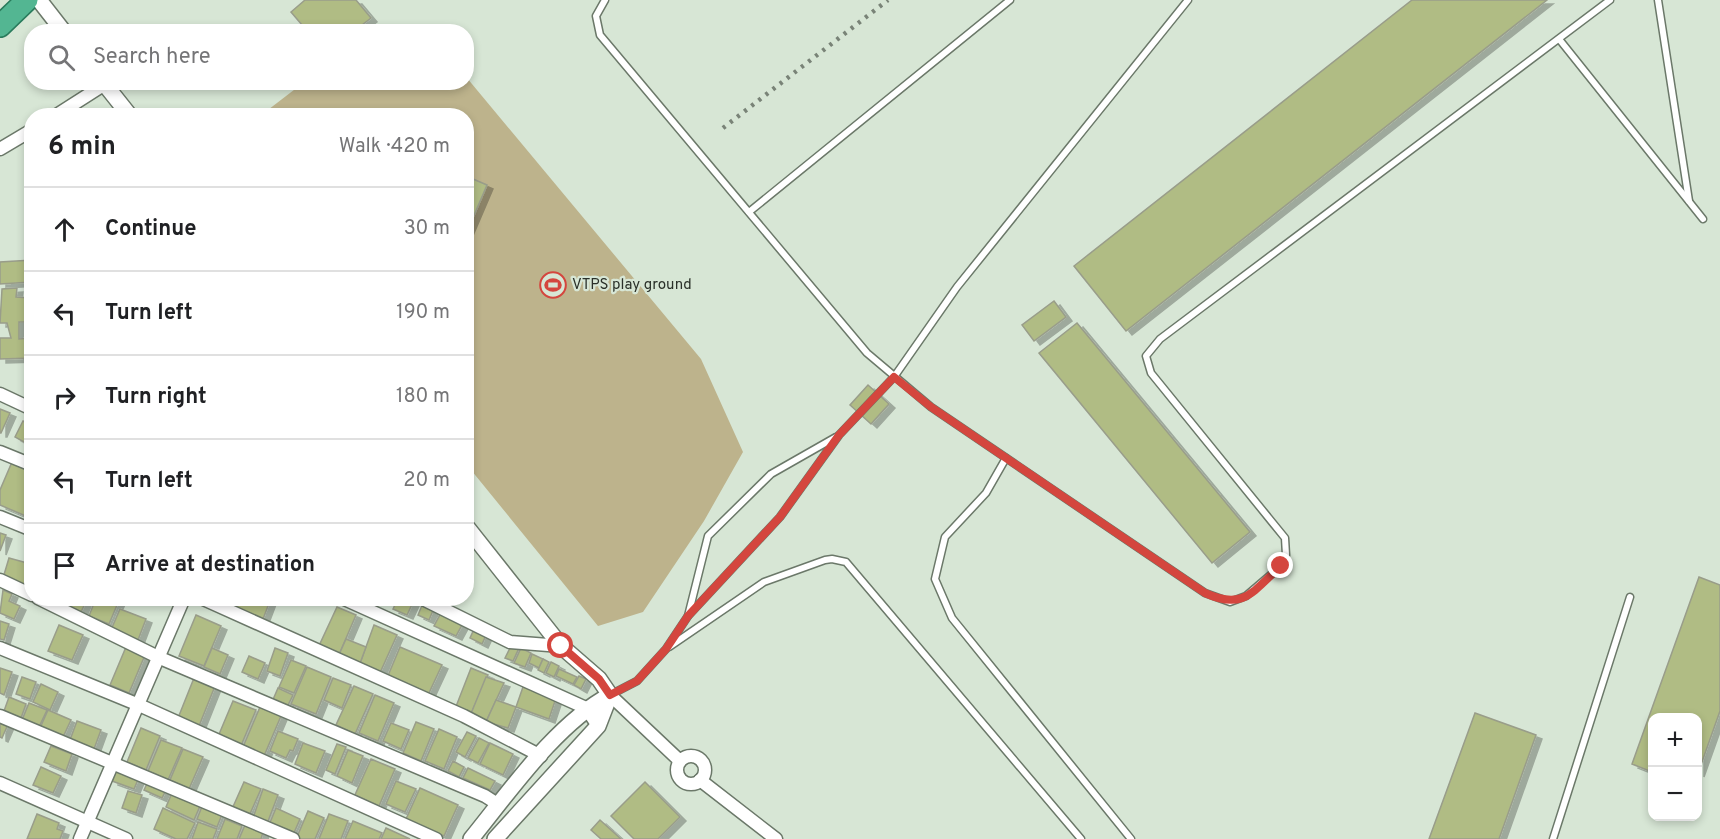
<!DOCTYPE html>
<meta charset="utf-8">
<style>
:root{--surface:#fff;--page:#f2f2f2;--text:#202124;--muted:#757577;--line:#e0e0e0}
body{margin:0;font-family:Overpass,sans-serif;background:var(--page);color:var(--text)}
.controls{position:absolute;right:18px;bottom:18px;display:grid;overflow:hidden;border-radius:12px;box-shadow:0 3px 9px #0003}
.controls button{width:54px;height:54px;display:grid;place-items:center;padding:0;border:0;border-bottom:2px solid var(--line);background:var(--surface);color:var(--text);font:30px sans-serif}
.stop{position:absolute;width:18px;height:18px;margin:-14px;border:4px solid #d4463e;border-radius:50%;background:#fff}
.stop.end{background:#d4463e;border-color:#fff;box-shadow:0 2px 6px #0008}
.list{margin:0;padding:0;list-style:none}
h2{display:flex;justify-content:space-between;align-items:center;height:78px;margin:0;padding:0 24px;font-size:26px}
h2 small{font-size:20px;font-weight:400;color:var(--muted)}
.list li{display:grid;grid-template-columns:39px 1fr auto;gap:18px;align-items:center;box-sizing:border-box;height:84px;padding:0 24px;border-top:2px solid var(--line)}
.list b{display:block;font-size:22px;white-space:nowrap}
.list em{font-size:20px;font-style:normal;color:var(--muted)}
.icon{flex:none;width:33px;height:33px;fill:none;stroke:currentColor;stroke-width:2;stroke-linecap:round;stroke-linejoin:round}
.map{position:relative;flex:none;width:1720px;height:839px;overflow:hidden}
.search{position:absolute;background:var(--surface);box-shadow:0 3px 9px #0003;left:24px;top:24px;width:450px;height:66px;display:flex;align-items:center;gap:15px;box-sizing:border-box;padding:0 21px;border-radius:24px;color:var(--muted);font-size:22px}
.panel{position:absolute;background:var(--surface);box-shadow:0 3px 9px #0003;left:24px;top:108px;width:450px;height:498px;border-radius:24px}
.map>svg:first-child{display:block}
</style>
<div class="map">
<svg width="1720" height="839" viewBox="0 0 1720 839">
<defs>
<filter id="shadow"><feDropShadow dx="6" dy="4" stdDeviation="0" flood-color="#0004"/></filter>
</defs>
<rect width="100%" height="100%" fill="#d7e6d5"/>
<path fill="#bdb38c" d="M467,78L701,359L743,452L704,521L643,612L598,626L467,465L466,116H260L303,83L466,82Z"/>
<g fill="#b0bc84" stroke="#999d8a" stroke-width="1.5" filter="url(#shadow)">
<path d="M305,0H356L371,18L353,32H308L291,12Z"/>
<path d="M1412,0H1547L1126,331L1074,266Z"/>
<path d="M466,176L487,185L466,234Z"/>
<path d="M32,260V282L0,284V262Z"/>
<path d="M17,288L16,297L32,298V322H19V339L32,338V358L0,359V338H11L7,323H0L2,289Z"/>
<path d="M1054,301L1066,317L1034,341L1022,325Z"/>
<path d="M1077,323L1250,532L1212,563L1039,353Z"/>
<path d="M868,385L889,404L871,424L850,405Z"/>
<path d="M0,409L10,413L1,433H0Z"/>
<path d="M23,421L32,426L24,442L15,437Z"/>
<path d="M12,462L32,471V509L28,517L0,505V490Z"/>
<path d="M0,533L6,535L0,551Z"/>
<path d="M9,558L31,564L25,585L3,578Z"/>
<path d="M1699,577L1720,585V711L1698,773V718H1652V772L1632,764Z"/>
<path d="M3,590L12,594L9,601L20,606L14,619L0,613Z"/>
<path d="M67,598H87V599L81,612L64,604Z"/>
<path d="M96,598H120L109,624L89,616Z"/>
<path d="M238,598H271L263,619L234,607Z"/>
<path d="M398,598L414,600L407,615L393,609Z"/>
<path d="M423,603L434,608L429,620L418,615Z"/>
<path d="M337,607L356,615L338,657L318,648Z"/>
<path d="M120,609L146,619L138,640L111,630Z"/>
<path d="M441,613L463,623L456,636L434,626Z"/>
<path d="M196,615L221,626L204,666L179,656Z"/>
<path d="M0,621L9,624L4,640L0,639Z"/>
<path d="M59,625L83,635L72,660L48,651Z"/>
<path d="M374,625L397,635L379,675L359,666Z"/>
<path d="M475,627L487,633L482,644L470,638Z"/>
<path d="M346,639L366,647L359,666L338,657Z"/>
<path d="M512,644L519,648L513,661L505,658Z"/>
<path d="M126,647L145,655L129,693L110,685Z"/>
<path d="M400,647L442,665L428,695L387,678Z"/>
<path d="M212,648L228,655L220,674L204,667Z"/>
<path d="M275,648L288,653L280,676L267,671Z"/>
<path d="M521,648L531,653L525,667L514,663Z"/>
<path d="M532,654L543,659L539,668L529,663Z"/>
<path d="M249,656L265,663L258,679L242,672Z"/>
<path d="M543,659L549,662L544,673L538,670Z"/>
<path d="M291,660L306,666L294,693L279,687Z"/>
<path d="M551,662L559,666L554,677L546,673Z"/>
<path d="M307,667L331,677L316,714L291,704Z"/>
<path d="M0,668L12,672L4,695L0,693Z"/>
<path d="M471,668L488,675L470,716L455,709Z"/>
<path d="M559,669L577,677L573,684L556,676Z"/>
<path d="M579,676L586,679L581,689L574,685Z"/>
<path d="M22,677L36,682L30,699L16,694Z"/>
<path d="M486,677L504,683L486,722L470,716Z"/>
<path d="M194,678L215,686L199,726L178,718Z"/>
<path d="M333,678L351,685L342,708L324,700Z"/>
<path d="M41,684L58,692L50,710L33,702Z"/>
<path d="M354,686L373,694L355,734L336,725Z"/>
<path d="M523,687L556,698L549,719L516,707Z"/>
<path d="M278,688L293,695L286,709L272,702Z"/>
<path d="M375,695L394,703L378,741L359,733Z"/>
<path d="M9,697L26,704L21,718L4,711Z"/>
<path d="M496,700L516,707L508,728L486,722Z"/>
<path d="M233,701L256,710L240,748L217,739Z"/>
<path d="M29,703L47,710L39,727L22,720Z"/>
<path d="M260,707L281,716L264,756L243,747Z"/>
<path d="M48,710L71,720L63,737L40,728Z"/>
<path d="M1475,713L1536,735L1499,839H1429Z"/>
<path d="M0,718L9,722L2,738L0,737Z"/>
<path d="M77,721L101,730L94,749L70,740Z"/>
<path d="M416,722L434,729L421,761L403,753Z"/>
<path d="M391,723L409,730L401,749L383,741Z"/>
<path d="M141,728L160,736L146,770L127,762Z"/>
<path d="M439,729L457,737L444,769L425,761Z"/>
<path d="M278,731L298,739L293,751L290,750L286,758L270,751Z"/>
<path d="M467,732L476,736L465,757L456,752Z"/>
<path d="M479,738L489,743L478,763L468,758Z"/>
<path d="M161,740L182,748L168,780L148,771Z"/>
<path d="M303,743L325,751L316,773L295,764Z"/>
<path d="M490,743L513,754L503,775L480,764Z"/>
<path d="M337,744L346,747L335,774L326,770Z"/>
<path d="M51,746L72,754L66,771L44,762Z"/>
<path d="M183,749L203,757L189,789L170,780Z"/>
<path d="M348,750L363,756L352,783L337,776Z"/>
<path d="M371,759L395,769L379,806L355,795Z"/>
<path d="M453,761L464,767L459,777L448,771Z"/>
<path d="M41,767L61,776L53,793L33,785Z"/>
<path d="M117,767L140,775L134,789L112,781Z"/>
<path d="M468,768L495,781L490,790L463,778Z"/>
<path d="M149,779L167,788L162,798L144,790Z"/>
<path d="M396,781L416,789L405,812L386,804Z"/>
<path d="M244,782L261,789L249,816L232,809Z"/>
<path d="M645,782L680,817L658,839H634L611,816Z"/>
<path d="M420,788L458,805L444,836L406,819Z"/>
<path d="M263,789L278,795L267,824L253,818Z"/>
<path d="M128,791L142,795L136,813L122,808Z"/>
<path d="M172,793L200,806L194,820L166,807Z"/>
<path d="M203,804L223,812L217,827L197,819Z"/>
<path d="M163,808L195,823L187,839H176L154,829Z"/>
<path d="M276,808L300,819L293,835L269,825Z"/>
<path d="M308,811L324,818L315,839H300L297,837Z"/>
<path d="M37,814L59,823L57,829L63,831L60,839H27Z"/>
<path d="M329,814L348,821L341,839H319Z"/>
<path d="M225,819L242,826L237,839H217Z"/>
<path d="M600,820L621,839H601L591,830Z"/>
<path d="M353,821L382,833L379,839H345Z"/>
<path d="M198,822L217,829L213,839H192Z"/>
<path d="M245,825L263,832L261,839H239Z"/>
<path d="M386,828L410,839H381Z"/>
</g>
<g fill="none" stroke-linecap="round" stroke-linejoin="round">
<g stroke="#6b7869" stroke-width="9">
<g id="service">
<path d="M605,0L596,16L600,35L867,353L931,407L1205,593L1230,602L1246,596L1281,566L1286,555L1285,538L1151,373L1146,356L1160,339L1610,0"/>
<path d="M1658,0L1689,201"/>
<path d="M1559,39L1703,219"/>
<path d="M749,212L1010,0"/>
<path d="M1006,458L986,493L945,537L935,579L952,618L1131,839"/>
<path d="M688,616L708,536L771,474L836,437"/>
<path d="M669,647L764,582L825,560L832,559L846,562L1081,839"/>
<path d="M610,695L637,681L666,649L688,616L780,517L839,435L894,377L957,287L1188,0"/>
<path d="M1553,839L1630,597"/>
</g>
</g>
<g stroke="#6b7869" stroke-width="15">
<g id="minor">
<path d="M55,116L105,84"/>
<path d="M0,149L32,130"/>
<path d="M0,394L32,409"/>
<path d="M0,452L32,465"/>
<path d="M0,517L32,530"/>
<path d="M0,580L32,595"/>
<path d="M38,598L160,658L485,796L499,805"/>
<path d="M201,598L464,716L541,756"/>
<path d="M342,598L586,708L598,726"/>
<path d="M421,598L510,642L561,646"/>
<path d="M0,648L139,705L436,839"/>
<path d="M610,695L680,761"/>
<path d="M0,716L293,839"/>
<circle cx="691" cy="770" r="14"/>
<path d="M700,780L776,839"/>
<path d="M0,783L126,839"/>
<path d="M80,839L184,598"/>
</g>
</g>
<g stroke="#6b7869" stroke-width="18">
<g id="tertiary">
<path d="M39,0L64,32"/>
<path d="M103,82L130,116"/>
<path d="M466,526L561,646L599,679L610,695"/>
<path d="M471,839C510,791 556,724 610,695"/>
<path d="M495,839L598,726L610,695"/>
</g>
</g>
<g stroke="#297b5c" stroke-width="24">
<path id="trunk" d="M0,26L27,0"/>
</g>
<use href="#service" stroke="#fff" stroke-width="6"/>
<use href="#minor" stroke="#fff" stroke-width="12"/>
<use href="#tertiary" stroke="#fff" stroke-width="15"/>
<use href="#trunk" stroke="#53b692" stroke-width="21"/>
<path stroke="#798377" stroke-width="4.5" stroke-dasharray="3 6" stroke-linecap="butt" d="M723,128L888,0"/>
</g>
<g fill="none" stroke-linecap="round" stroke-linejoin="round">
<path stroke="#d4463e" stroke-width="8" d="M561,646L599,679L610,695L637,681L666,649L688,616L780,517L839,435L894,377L931,407L1205,593C1244,611 1253,591 1281,566"/>
</g>
<defs>
<g id="stadium-ring" transform="scale(1.35)"><circle r="9.5" fill="#d7e6d5" stroke="#d4463e" stroke-width="1.5"/><path d="M0-5a6.5 5 0 1 0 0 10a6.5 5 0 1 0 0-10ZM-3.5-1.8h7v3.6h-7Z" fill="#d4463e"/></g>
</defs>
<g fill-rule="evenodd">
<use href="#stadium-ring" x="553" y="285"/>
</g>
<g text-anchor="middle" dominant-baseline="central" stroke-width="4.5" stroke-linejoin="round" paint-order="stroke">
<g font-size="15" fill="#2a3029" stroke="#d7e6d5" text-anchor="start">
<text x="572" y="285">VTPS play ground</text>
</g>
</g>
</svg>
<div class="controls">
<button>+</button>
<button>−</button>
</div>
<div class="stop" style="left:561px;top:646px"></div>
<div class="stop end" style="left:1281px;top:566px"></div>
<div class="search"><svg class="icon" aria-label="search" viewBox="0 0 24 24"><circle cx="10" cy="10" r="6"/><path d="M15 15l6 6"/></svg>Search here</div>
<section class="panel">
<h2>6 min<small>Walk · 420 m</small></h2>
<ul class="list">
<li><svg class="icon" aria-label="ahead" viewBox="0 0 24 24"><path d="M12 20V5M6 11l6-6 6 6"/></svg><div><b>Continue</b></div><em>30 m</em></li>
<li><svg class="icon" aria-label="left" viewBox="0 0 24 24"><path d="M17 20v-9H6M10 6l-5 5 5 5"/></svg><div><b>Turn left</b></div><em>190 m</em></li>
<li><svg class="icon" aria-label="right" viewBox="0 0 24 24"><path d="M7 20v-9h11M14 6l5 5-5 5"/></svg><div><b>Turn right</b></div><em>180 m</em></li>
<li><svg class="icon" aria-label="left" viewBox="0 0 24 24"><path d="M17 20v-9H6M10 6l-5 5 5 5"/></svg><div><b>Turn left</b></div><em>20 m</em></li>
<li><svg class="icon" aria-label="arrive" viewBox="0 0 24 24"><path d="M6 21V4h12l-3 4 3 4H6"/></svg><div><b>Arrive at destination</b></div></li>
</ul>
</section>
</div>
